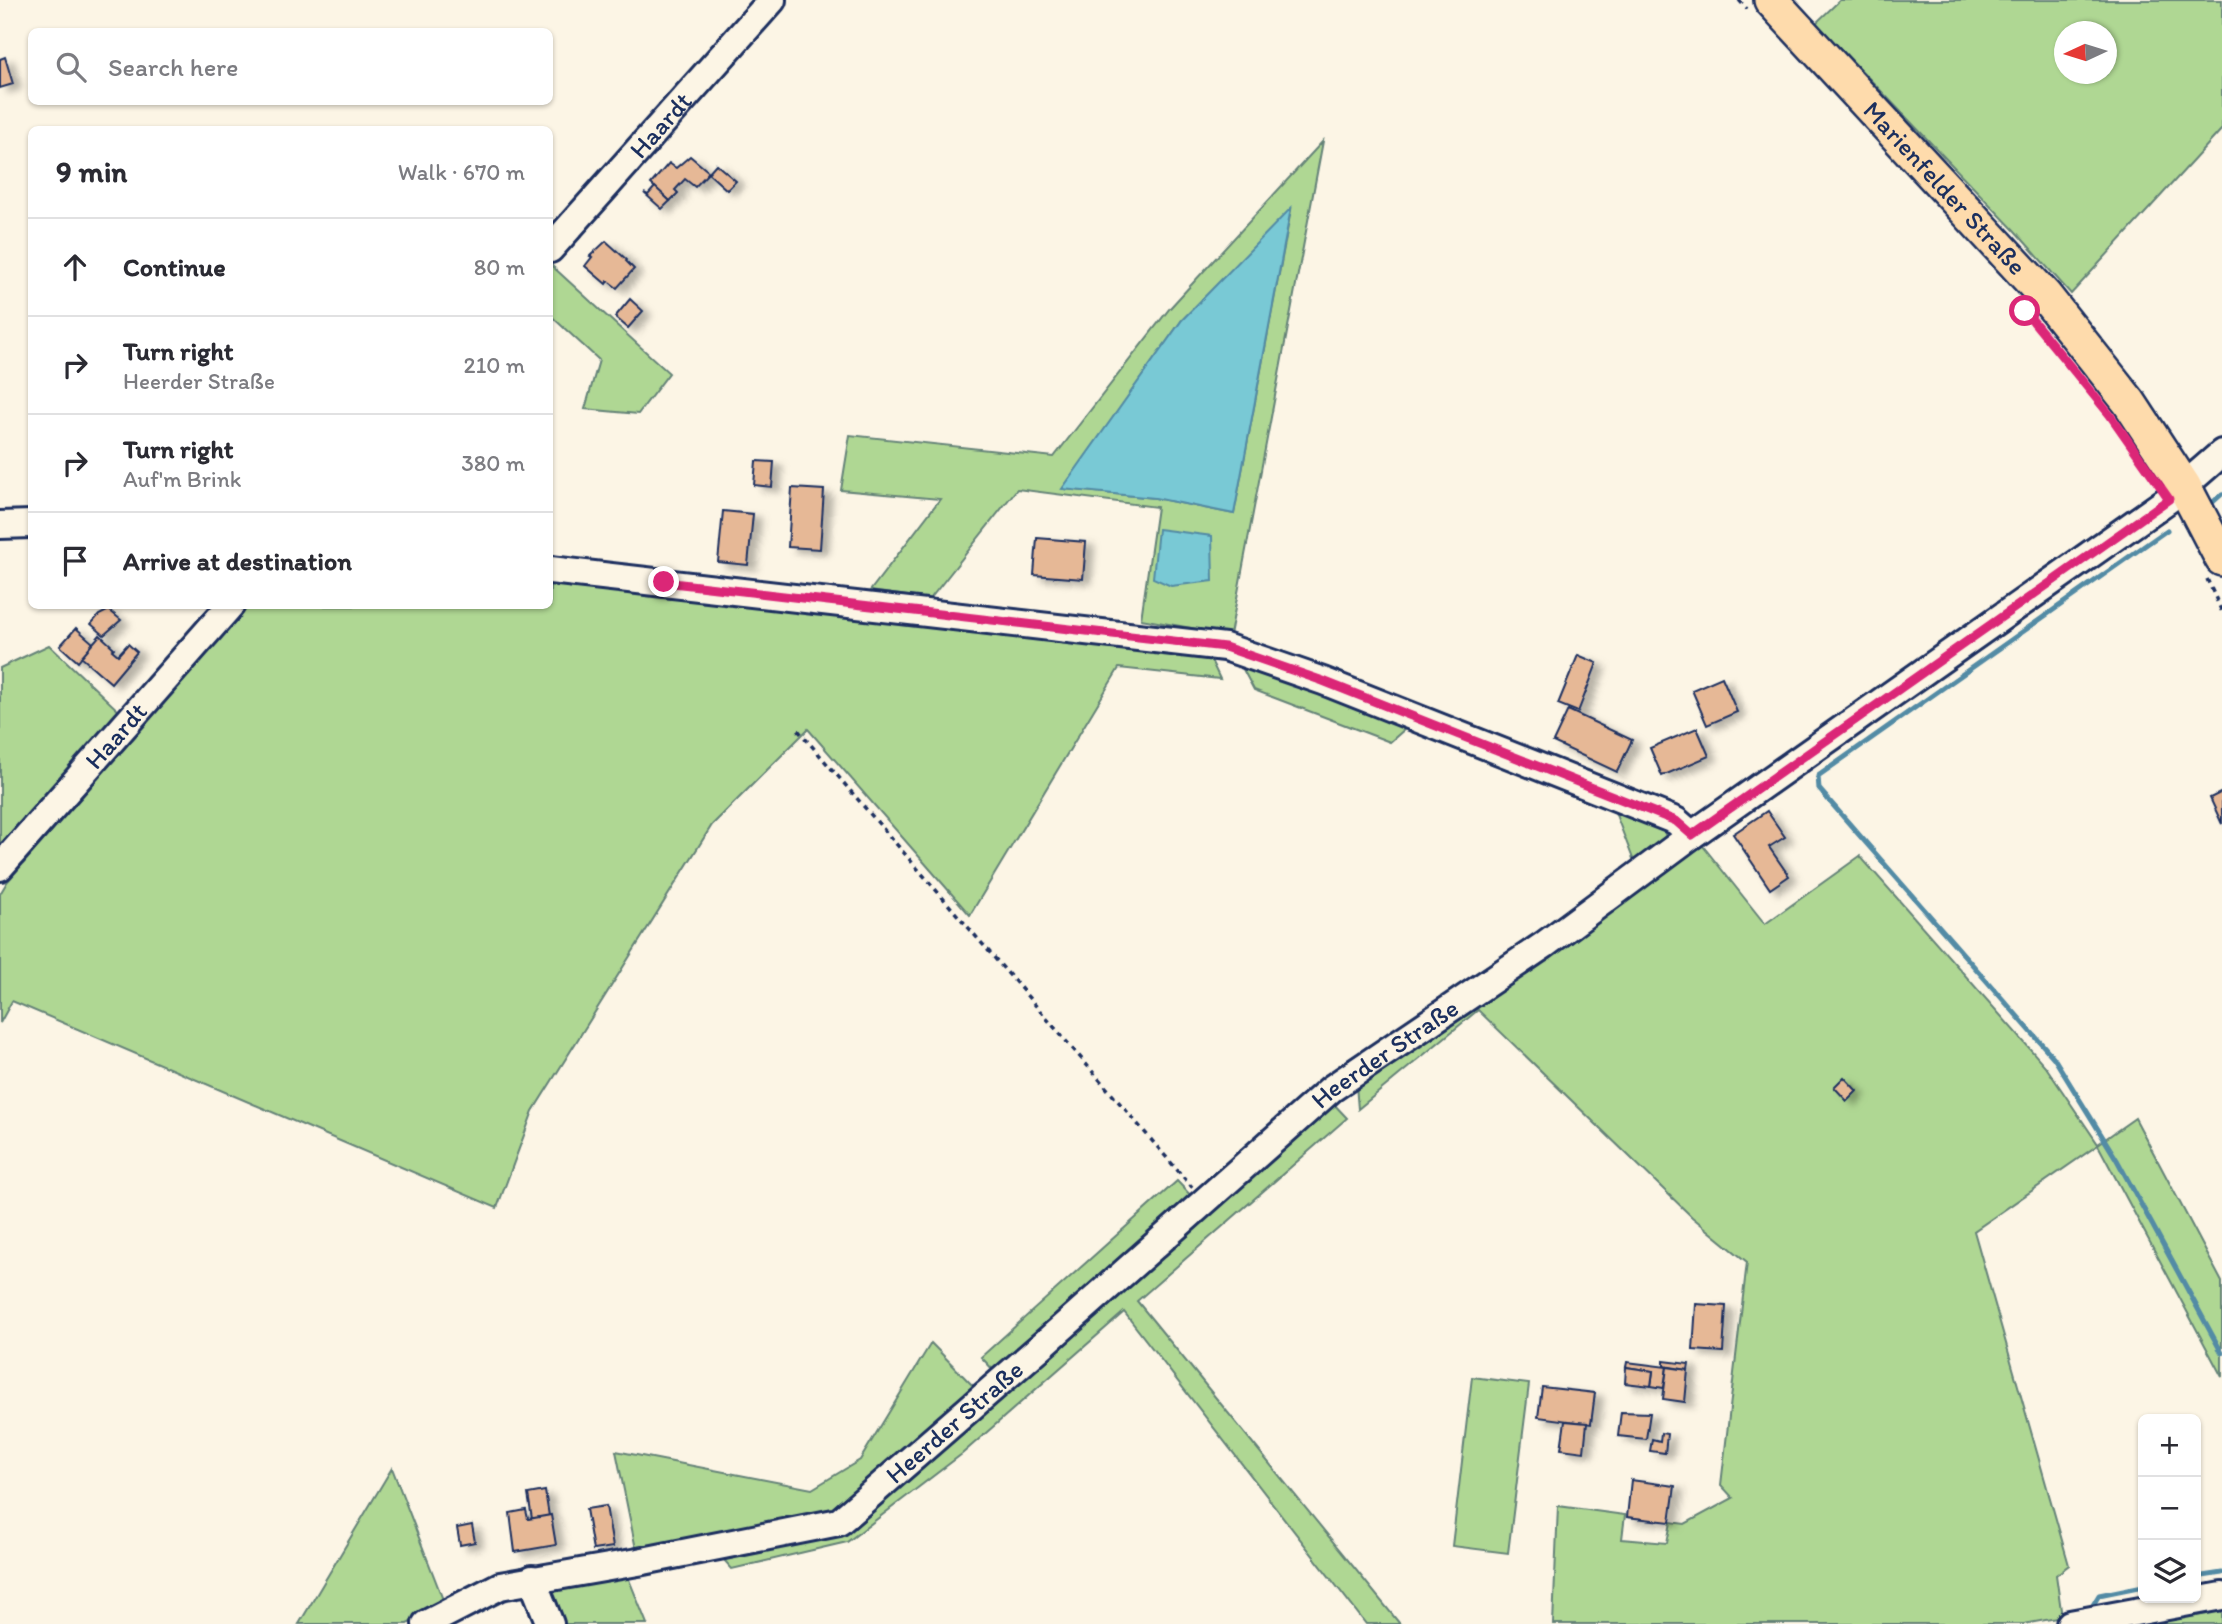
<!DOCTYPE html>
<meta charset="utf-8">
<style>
:root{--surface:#fff;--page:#f7f7f7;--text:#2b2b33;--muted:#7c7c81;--line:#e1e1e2}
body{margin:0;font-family:Itim,sans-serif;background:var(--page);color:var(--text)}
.controls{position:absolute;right:21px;bottom:21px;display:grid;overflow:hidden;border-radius:10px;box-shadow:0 2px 5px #0004}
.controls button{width:63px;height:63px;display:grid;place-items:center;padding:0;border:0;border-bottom:2px solid var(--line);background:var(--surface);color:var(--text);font:35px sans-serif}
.compass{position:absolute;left:2054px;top:21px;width:63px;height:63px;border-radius:50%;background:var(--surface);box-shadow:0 2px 5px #0004;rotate:266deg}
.stop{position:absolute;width:21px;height:21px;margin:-16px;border:5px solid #db2777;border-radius:50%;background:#fff}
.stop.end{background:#db2777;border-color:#fff;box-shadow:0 2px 7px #0008}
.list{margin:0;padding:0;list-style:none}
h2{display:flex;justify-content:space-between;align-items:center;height:91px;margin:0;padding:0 28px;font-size:30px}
h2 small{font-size:23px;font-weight:400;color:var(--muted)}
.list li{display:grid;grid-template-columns:46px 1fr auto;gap:21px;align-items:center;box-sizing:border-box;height:98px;padding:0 28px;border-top:2px solid var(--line)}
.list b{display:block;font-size:26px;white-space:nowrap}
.list p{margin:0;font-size:23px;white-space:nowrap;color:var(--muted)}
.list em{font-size:23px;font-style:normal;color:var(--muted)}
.icon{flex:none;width:38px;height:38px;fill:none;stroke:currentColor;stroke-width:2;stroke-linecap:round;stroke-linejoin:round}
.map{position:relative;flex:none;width:2222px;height:1624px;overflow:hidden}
.search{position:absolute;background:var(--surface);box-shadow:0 2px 5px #0004;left:28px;top:28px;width:525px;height:77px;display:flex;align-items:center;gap:18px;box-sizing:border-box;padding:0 24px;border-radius:10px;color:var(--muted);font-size:26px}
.panel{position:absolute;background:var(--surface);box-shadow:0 2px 5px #0004;left:28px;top:126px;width:525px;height:483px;border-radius:10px}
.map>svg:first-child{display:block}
</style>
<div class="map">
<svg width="2222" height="1624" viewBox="0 0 2222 1624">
<defs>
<filter id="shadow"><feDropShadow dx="8" dy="4.5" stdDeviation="3.5" flood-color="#0004"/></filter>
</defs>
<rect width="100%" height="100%" fill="#fcf5e5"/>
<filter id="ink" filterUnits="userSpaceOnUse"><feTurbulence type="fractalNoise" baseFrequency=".0143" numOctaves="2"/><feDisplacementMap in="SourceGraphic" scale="14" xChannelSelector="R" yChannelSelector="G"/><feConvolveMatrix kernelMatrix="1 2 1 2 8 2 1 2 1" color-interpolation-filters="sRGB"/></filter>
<g filter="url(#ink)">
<g fill="#afd793" stroke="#658378" stroke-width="2" fill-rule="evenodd">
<path d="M1840,0H2222V129L2071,294L2015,231L1816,23ZM2064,32H2106V74H2064Z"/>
<path d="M1323,141L1230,635L1141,619L1157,507L1017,489L930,599L870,591L940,499L841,490L850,435L1054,457L1170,308ZM1291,210L1234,514L1155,498L1063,489L1182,320Z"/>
<path d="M552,266L669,373L638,414L585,409L599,360L550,315V268Z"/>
<path d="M550,578L1208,654L1220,679L1119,668L970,915L808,729L712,825L533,1111L497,1208L12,1001L0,1023V894L7,882L249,606H550Z"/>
<path d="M49,645L123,715L0,850V668Z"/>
<path d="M1238,660L1406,728L1390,742L1254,690Z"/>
<path d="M1613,807L1663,826L1667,842L1635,864Z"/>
<path d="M1699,841L1765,924L1860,856L2046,1067L2098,1144L2135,1118L2222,1282V1377L2098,1145L1974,1231L2069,1565L2056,1575L2062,1617L2024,1624H1553L1558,1506L1625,1515L1622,1539L1667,1543L1671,1522L1685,1524L1733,1498L1721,1485L1747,1262L1692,1217L1478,1010L1358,1109L1356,1085Z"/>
<path d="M1331,1101L1347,1118L1137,1301L1400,1624H1366L1124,1312L962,1454L847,1542L732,1569L724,1560L842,1531Z"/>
<path d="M1177,1181L1195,1200L997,1374L981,1357Z"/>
<path d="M931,1343L978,1391L835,1514L637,1554L616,1451L812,1489L860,1460Z"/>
<path d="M1472,1377L1529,1384L1508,1553L1452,1546Z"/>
<path d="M392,1468L445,1605L407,1624H299Z"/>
<path d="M628,1577L647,1624H559L549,1589Z"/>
<path d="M2222,1608V1624H2128Z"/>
</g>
<g fill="#79c9d5" stroke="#538ba5" stroke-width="2">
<path d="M1291,208L1234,514L1155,498L1062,489L1182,320Z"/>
<path d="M1158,529L1212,536L1213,581L1171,586L1153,578Z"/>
</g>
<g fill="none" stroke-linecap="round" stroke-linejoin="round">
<g stroke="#538ba5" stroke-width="5">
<path d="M2212,503L2222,494"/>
<path d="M2167,530L1818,776L1819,789L2054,1058L2117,1160L2222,1353"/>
<path d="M2196,1577L2222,1573"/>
<path d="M2090,1610L2099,1595L2143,1586"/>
</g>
</g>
<g fill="#e6b896" stroke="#1b2f5e" stroke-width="2" filter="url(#shadow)">
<path d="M5,57L13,84L0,88V59Z"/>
<path d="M690,156L709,172L695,187L685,179L675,190L678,193L670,201L651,184L669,163L676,168Z"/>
<path d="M716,164L736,181L727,190L708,173Z"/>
<path d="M655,187L670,201L662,209L644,193L648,195Z"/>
<path d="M606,241L627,260L626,261L634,269L617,288L608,281L606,284L585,266L592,257L590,256Z"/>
<path d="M630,299L643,311L628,328L615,317Z"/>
<path d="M756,461L774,462L772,487L754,485Z"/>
<path d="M792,488L824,490L820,549L788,547Z"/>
<path d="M723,511L753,514L748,565L718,562Z"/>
<path d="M1037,538L1086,542L1083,579L1034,575Z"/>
<path d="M109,610L121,620L104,635L91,624L99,615Z"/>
<path d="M76,628L93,643L78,662L60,646Z"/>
<path d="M100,635L114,648L112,650L118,655L128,644L137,652L111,683L81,657Z"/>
<path d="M1578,655L1597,663L1578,712L1558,704Z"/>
<path d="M1722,677L1737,712L1707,725L1692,690Z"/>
<path d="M1568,710L1632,740L1617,772L1553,742Z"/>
<path d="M1697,728L1709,756L1662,776L1650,748Z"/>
<path d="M2222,792V824L2210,798Z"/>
<path d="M1767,811L1785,837L1769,847L1789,876L1770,889L1733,834Z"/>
<path d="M1844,1077L1857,1091L1847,1101L1834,1087Z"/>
<path d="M1696,1304L1726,1306L1723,1352L1693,1350Z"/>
<path d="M1664,1361L1689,1364L1688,1370L1664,1366Z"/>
<path d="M1627,1362L1667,1367L1664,1388L1651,1386L1653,1371L1626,1367Z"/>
<path d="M1626,1367L1653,1371L1651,1386L1625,1383Z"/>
<path d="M1667,1367L1688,1370L1685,1402L1663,1399Z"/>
<path d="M1542,1387L1595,1393L1591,1424L1538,1417Z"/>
<path d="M1621,1412L1650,1413L1646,1439L1618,1436Z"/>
<path d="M1565,1421L1587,1423L1584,1452L1561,1449Z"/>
<path d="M1661,1433L1667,1434L1665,1453L1650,1451L1652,1439L1660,1441Z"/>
<path d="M1631,1480L1675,1486L1670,1522L1627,1517Z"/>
<path d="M545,1491L549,1516L532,1519L528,1494Z"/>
<path d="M606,1506L613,1547L593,1550L586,1509Z"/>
<path d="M526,1510L528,1519L551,1515L556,1545L515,1552L510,1513Z"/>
<path d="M472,1525L475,1542L460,1545L457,1528Z"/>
</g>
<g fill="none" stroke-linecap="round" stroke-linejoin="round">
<g stroke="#1b2f5e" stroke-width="32">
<g id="minor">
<path id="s1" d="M550,249L772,0"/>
<path d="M0,525L32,524"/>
<path d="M550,570L1225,647L1323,681L1676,821L1692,835"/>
<path id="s2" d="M0,867L230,606"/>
<path d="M532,1579L550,1624"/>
<path id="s3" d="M426,1624L500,1586L638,1562L839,1522L1046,1342L1331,1089L1544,945L1692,835L2169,499L2222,453"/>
<path d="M2070,1624L2222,1596"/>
</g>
</g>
<g stroke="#1b2f5e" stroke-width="38">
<g id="major">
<path id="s4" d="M1771,0L2045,296L2129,402L2184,486L2222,559"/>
</g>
</g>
<g stroke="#1b2f5e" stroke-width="3.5" stroke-dasharray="5 5" stroke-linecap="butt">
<path d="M1739,0L1747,9"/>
<path d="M2207,579L2222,612"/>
<path d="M798,730L1192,1187"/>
</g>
<use href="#minor" stroke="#fcf5e5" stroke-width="26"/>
<use href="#major" stroke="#fedbac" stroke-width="33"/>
</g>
</g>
<g fill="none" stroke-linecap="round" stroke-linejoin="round" filter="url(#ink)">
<path stroke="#db2777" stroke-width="9" d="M664,582L1225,647L1323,681L1676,821L1692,835L2169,499L2110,415L2025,311"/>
</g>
<g text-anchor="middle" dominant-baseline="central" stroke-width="5" stroke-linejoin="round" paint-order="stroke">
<g font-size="26" fill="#1b2f5e" stroke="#fcf5e5">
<text stroke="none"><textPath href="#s1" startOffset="166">Haardt</textPath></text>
<text stroke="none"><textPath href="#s4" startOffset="256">Marienfelder Straße</textPath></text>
<text stroke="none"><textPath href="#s2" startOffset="175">Haardt</textPath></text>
<text stroke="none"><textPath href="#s3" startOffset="1148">Heerder Straße</textPath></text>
<text stroke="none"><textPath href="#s3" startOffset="581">Heerder Straße</textPath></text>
</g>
</g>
</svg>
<div class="controls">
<button>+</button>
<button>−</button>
<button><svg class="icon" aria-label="layers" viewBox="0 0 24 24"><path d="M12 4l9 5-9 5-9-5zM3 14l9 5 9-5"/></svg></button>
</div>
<svg class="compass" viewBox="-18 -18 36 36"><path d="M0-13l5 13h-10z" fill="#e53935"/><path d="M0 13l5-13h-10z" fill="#7c7c81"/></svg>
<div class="stop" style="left:2025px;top:311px"></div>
<div class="stop end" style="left:664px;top:582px"></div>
<div class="search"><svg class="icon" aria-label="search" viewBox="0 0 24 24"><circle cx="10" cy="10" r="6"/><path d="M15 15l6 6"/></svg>Search here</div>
<section class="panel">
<h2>9 min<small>Walk · 670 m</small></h2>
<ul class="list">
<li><svg class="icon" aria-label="ahead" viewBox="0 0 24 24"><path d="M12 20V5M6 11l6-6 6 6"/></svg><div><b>Continue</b></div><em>80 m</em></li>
<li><svg class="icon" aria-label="right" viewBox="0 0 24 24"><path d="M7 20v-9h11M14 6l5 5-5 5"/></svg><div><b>Turn right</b><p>Heerder Straße</p></div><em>210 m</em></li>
<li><svg class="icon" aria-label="right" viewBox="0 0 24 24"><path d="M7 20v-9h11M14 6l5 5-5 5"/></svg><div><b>Turn right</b><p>Auf'm Brink</p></div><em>380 m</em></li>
<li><svg class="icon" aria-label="arrive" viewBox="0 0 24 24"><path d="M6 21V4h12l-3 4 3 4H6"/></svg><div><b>Arrive at destination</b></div></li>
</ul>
</section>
</div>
